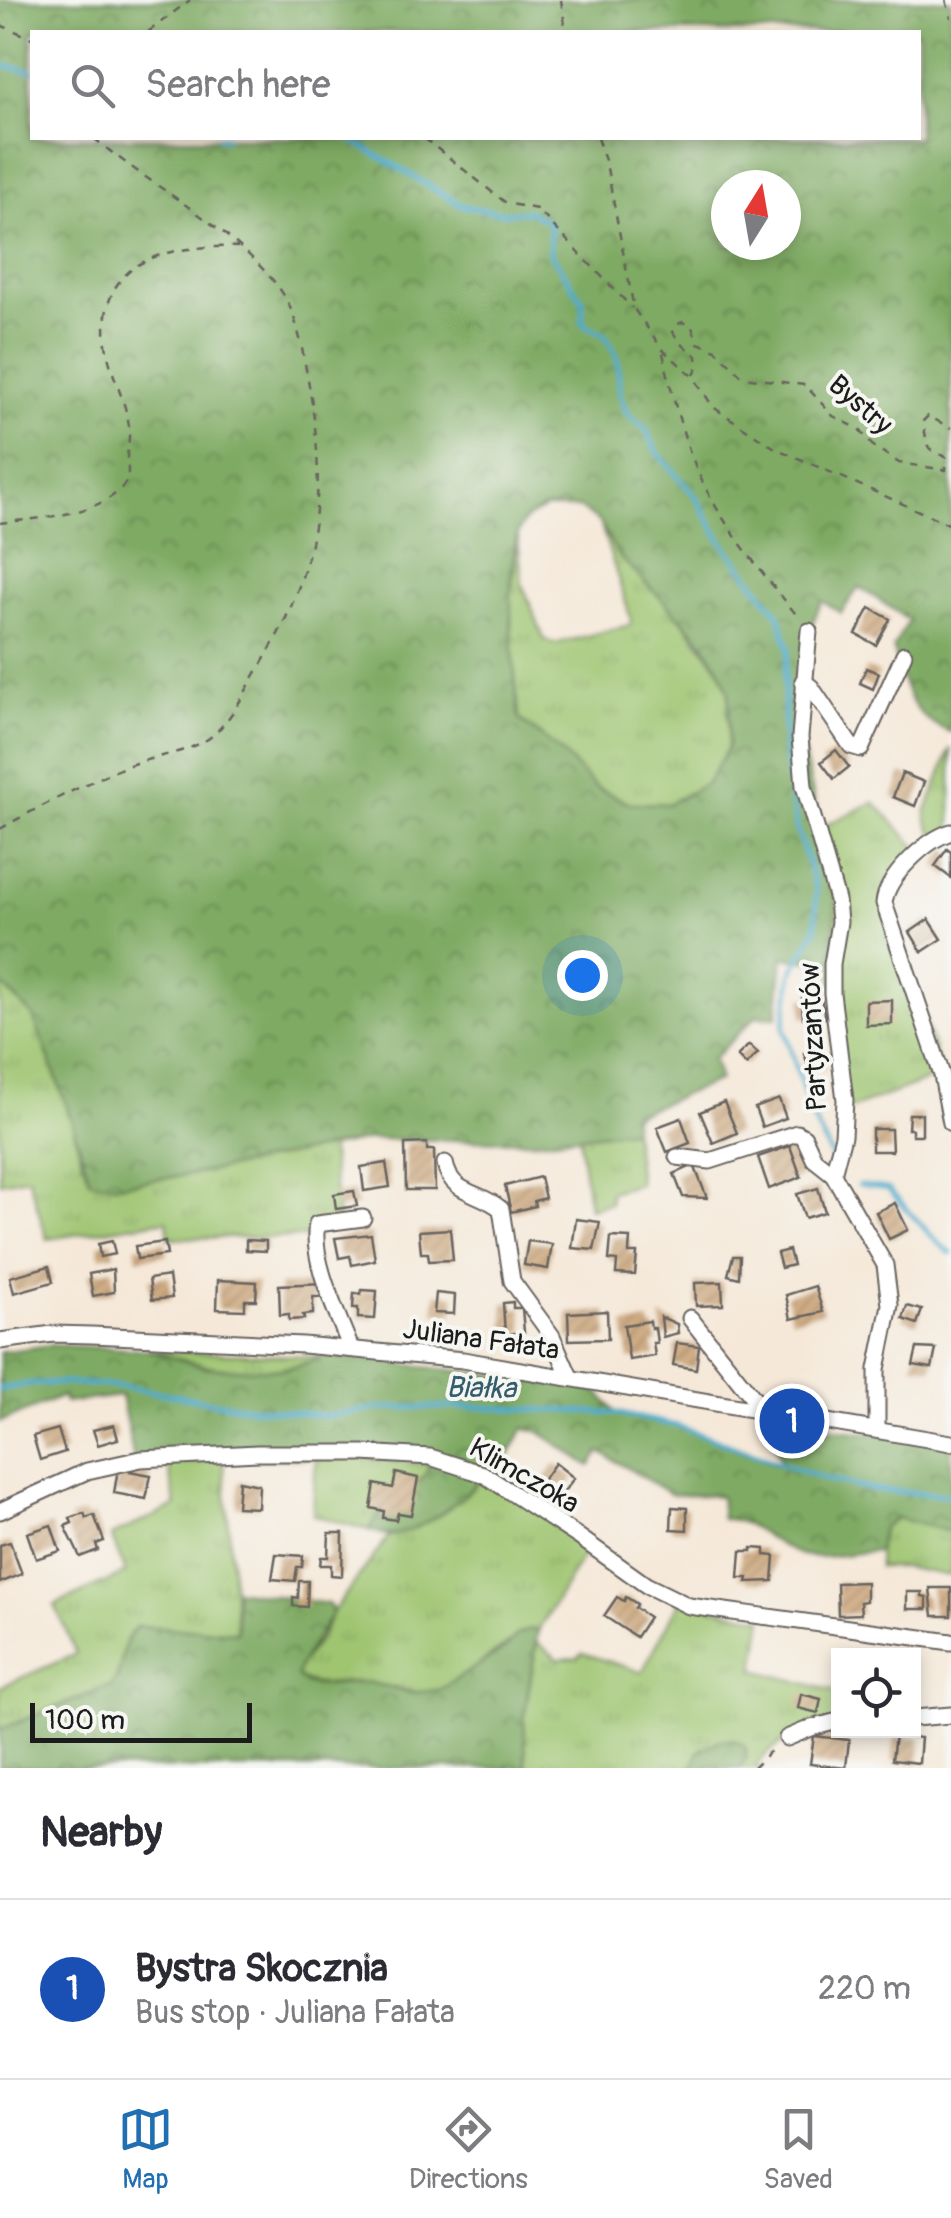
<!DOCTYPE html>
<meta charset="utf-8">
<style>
:root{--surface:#fff;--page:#f7f7f7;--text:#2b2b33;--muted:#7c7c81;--line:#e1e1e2;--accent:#1f6fb2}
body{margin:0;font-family:Pangolin,sans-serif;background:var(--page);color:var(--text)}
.controls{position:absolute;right:30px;bottom:30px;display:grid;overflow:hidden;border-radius:0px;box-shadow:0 5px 15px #0003}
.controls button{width:90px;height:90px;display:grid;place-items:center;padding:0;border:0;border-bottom:2px solid var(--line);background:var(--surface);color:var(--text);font:50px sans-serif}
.compass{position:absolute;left:711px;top:170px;width:90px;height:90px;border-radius:50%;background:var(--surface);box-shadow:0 5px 15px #0003;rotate:11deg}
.scale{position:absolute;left:30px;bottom:25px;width:222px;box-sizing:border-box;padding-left:10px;border:5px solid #1c1c1c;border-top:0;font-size:28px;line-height:35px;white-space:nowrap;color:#1c1c1c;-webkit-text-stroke:8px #f6f6f2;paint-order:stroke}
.you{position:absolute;left:582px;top:975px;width:35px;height:35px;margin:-25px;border:8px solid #fff;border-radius:50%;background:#1a73e8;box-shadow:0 0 0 15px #1a73e833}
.badge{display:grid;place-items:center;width:65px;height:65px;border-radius:50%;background:var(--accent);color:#fff;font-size:32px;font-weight:700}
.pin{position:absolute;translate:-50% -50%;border:5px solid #fff;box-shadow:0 2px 10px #0006}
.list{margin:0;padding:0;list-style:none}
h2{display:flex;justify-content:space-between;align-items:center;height:130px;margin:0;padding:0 40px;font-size:42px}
h2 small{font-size:32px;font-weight:400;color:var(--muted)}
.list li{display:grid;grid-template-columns:65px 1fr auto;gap:30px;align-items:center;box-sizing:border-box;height:180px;padding:0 40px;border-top:2px solid var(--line)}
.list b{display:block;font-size:38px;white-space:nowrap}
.list p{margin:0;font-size:32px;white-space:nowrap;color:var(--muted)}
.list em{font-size:32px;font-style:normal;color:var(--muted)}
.icon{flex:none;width:55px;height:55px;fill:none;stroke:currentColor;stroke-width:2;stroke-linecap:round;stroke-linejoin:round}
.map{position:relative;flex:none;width:951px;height:1768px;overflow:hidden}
.search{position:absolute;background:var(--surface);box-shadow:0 5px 15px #0003;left:30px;right:30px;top:30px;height:110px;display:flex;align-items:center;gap:25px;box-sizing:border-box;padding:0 35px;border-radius:0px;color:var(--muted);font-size:38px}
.sheet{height:310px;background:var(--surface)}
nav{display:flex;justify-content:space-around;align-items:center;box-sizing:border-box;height:140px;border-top:2px solid var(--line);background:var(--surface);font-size:28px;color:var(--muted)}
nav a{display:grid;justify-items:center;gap:5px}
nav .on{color:var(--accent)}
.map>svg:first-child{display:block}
</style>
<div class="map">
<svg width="951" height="1768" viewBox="0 0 951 1768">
<defs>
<pattern id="grass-tufts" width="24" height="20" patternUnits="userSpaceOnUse" patternTransform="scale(2.5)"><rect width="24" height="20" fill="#9fc571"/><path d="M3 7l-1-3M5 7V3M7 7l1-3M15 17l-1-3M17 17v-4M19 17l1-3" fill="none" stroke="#88a961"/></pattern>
<pattern id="forest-crowns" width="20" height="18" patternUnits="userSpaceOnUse" patternTransform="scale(2.5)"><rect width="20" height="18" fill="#7faa63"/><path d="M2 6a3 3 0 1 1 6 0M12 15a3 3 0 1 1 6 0" fill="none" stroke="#678a51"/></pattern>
<pattern id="building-hatch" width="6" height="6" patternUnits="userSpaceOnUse" patternTransform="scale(2.5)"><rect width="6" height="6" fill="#cda980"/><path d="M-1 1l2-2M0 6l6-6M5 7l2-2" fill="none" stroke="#af916e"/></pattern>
</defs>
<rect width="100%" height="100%" fill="#f6f6f2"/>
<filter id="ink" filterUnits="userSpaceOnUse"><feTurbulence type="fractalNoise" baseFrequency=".01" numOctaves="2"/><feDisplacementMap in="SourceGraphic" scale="20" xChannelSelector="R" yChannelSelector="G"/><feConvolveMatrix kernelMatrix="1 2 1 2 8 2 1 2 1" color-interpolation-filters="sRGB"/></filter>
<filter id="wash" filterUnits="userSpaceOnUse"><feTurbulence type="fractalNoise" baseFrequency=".0048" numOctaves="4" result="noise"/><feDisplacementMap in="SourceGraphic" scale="40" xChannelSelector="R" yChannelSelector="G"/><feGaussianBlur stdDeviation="2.25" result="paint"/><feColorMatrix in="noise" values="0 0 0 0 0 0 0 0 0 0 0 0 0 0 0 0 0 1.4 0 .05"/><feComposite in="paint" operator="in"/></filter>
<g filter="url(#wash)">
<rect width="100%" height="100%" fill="#f5e8d8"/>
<g fill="url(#grass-tufts)" stroke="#5e7046" stroke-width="2.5">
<path d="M600,522L618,555L672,607L719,668L729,692L728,748L707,783L668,804L629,803L595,787L561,752L519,719L509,609L518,536L522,583L544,639L554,644L630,625L631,619Z"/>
<path d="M951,748V832L936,838L927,822L926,813Z"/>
<path d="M874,802L920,851L885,894L942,1075L845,1111L817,829Z"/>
<path d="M0,983L33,1016L69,1112L83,1164L117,1185L201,1173L330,1147L338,1221L314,1237L169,1238L167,1220L47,1239L28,1177L0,1182Z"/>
<path d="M633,1130L639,1184L610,1192V1203L589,1208L579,1136Z"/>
<path d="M148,1350L165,1351L324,1357C268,1380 203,1370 148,1350Z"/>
<path d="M316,1453L431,1465C423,1491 383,1499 369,1530L313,1515Z"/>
<path d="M223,1455L237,1632L137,1626C117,1646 127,1668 111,1686L0,1729V1687L76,1654L55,1605L126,1573L111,1536L176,1506L166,1457Z"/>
<path d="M483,1474L590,1544L538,1631C517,1627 468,1680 440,1689C411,1699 385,1682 356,1682C336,1681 314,1690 297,1676L300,1664L321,1637L334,1610L389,1536L427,1522L475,1487Z"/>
<path d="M896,1517L951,1532V1576L902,1567H879C877,1548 875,1525 896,1517Z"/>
<path d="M680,1601L763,1618L755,1670L838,1692V1721C808,1732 776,1738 756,1766L759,1768H526L524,1717L537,1642L558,1659L577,1658L582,1653L642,1672Z"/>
</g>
<g fill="url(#forest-crowns)" stroke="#4e6340" stroke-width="2.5" fill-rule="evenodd">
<path d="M0,0H951V732C909,717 904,687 893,648L909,620L859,587L841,613L822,601L809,631L800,737L837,900L832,964L783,957L777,1017L756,1016L713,1059L720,1080L633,1115V1130L537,1141L371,1139L201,1173L117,1185L90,1181L69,1112L33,1016L0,983ZM32,32H918V138H32ZM726,185H786V245H726ZM546,508H579L600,522L618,555L699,637L719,668L729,692L728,748L707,783L668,804L629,803L595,787L561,752L519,719C515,679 500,549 525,520C530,515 540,511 546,508Z"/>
<path d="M50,1345L148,1350L205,1367L235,1369H287L324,1357H340L587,1386L599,1393L616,1413L678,1426L783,1466C780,1452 768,1440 776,1426L801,1430L815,1427L951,1443V1532L896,1518L882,1528L878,1551C855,1552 821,1561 799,1554C770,1545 753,1518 722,1519L720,1496L671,1494L600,1452L590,1466L536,1430L524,1428L496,1482L483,1475C468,1497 419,1533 392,1535C385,1536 376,1532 369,1530C384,1496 433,1487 430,1457L134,1460L121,1396L65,1403L63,1396L0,1422V1352Z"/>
<path d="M235,1590L328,1604L334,1610C323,1632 303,1652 297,1676L305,1683L316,1685L368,1682L408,1693L439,1690L507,1647L518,1634L529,1629L538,1631L524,1717L526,1768H0V1729L111,1686C127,1667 117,1645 137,1626L237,1632Z"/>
<path d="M720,1740H734L745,1746L746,1758L739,1768H692L699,1751Z"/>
</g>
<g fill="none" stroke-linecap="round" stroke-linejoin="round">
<g stroke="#4faccd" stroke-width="5">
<path d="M0,65L32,71"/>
<path d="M219,138H226"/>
<path d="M348,138L463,206L504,213L530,211L550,224V253L583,301L582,323L605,335L617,356L620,394L626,412L646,429L657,452L696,497L720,539L779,615L789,650L785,671L784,749L796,826L816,887V929L792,972L784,1028L811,1114L832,1157"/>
<path d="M859,1185L888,1189L938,1243L951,1253"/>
<path d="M0,1389L29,1384L73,1383L125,1387L244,1407L327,1416L381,1408L476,1407L616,1413L678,1426L825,1479L872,1490L951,1495"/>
</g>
</g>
<g id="blocks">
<g fill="url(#building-hatch)">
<path d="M870,608L890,619L876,645L856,634Z"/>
<path d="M866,668L879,673L873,689L860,683Z"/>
<path d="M836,750L849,767L834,779L821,762Z"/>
<path d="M902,773L924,782L915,806L893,797Z"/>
<path d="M947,849L951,852V878L935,866Z"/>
<path d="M929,919L942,939L922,952L910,932Z"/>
<path d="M802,998H821L825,1018H803Z"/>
<path d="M892,1000V1024L866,1025V1001Z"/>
<path d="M749,1045L758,1053L746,1065L737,1056Z"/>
<path d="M820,1048L826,1067L810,1071L804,1053Z"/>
<path d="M779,1099L786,1118L762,1127L755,1108Z"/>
<path d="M724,1102L737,1133L713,1143L700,1112Z"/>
<path d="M909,1114H922V1135H912V1129H908Z"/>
<path d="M681,1118L690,1143L667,1152L657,1127Z"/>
<path d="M872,1129H891L892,1151H872Z"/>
<path d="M427,1143V1150H434L435,1190H406L405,1144Z"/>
<path d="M790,1146L801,1177L769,1189L758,1157Z"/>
<path d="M386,1163L390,1187L364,1191L361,1167Z"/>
<path d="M694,1165L707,1198L683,1197L674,1174Z"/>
<path d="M540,1177L545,1198L534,1201L535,1206L511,1212L505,1186Z"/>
<path d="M818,1188L825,1212L805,1218L797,1194Z"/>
<path d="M354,1191L357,1206L336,1209L334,1194Z"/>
<path d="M895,1203L908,1230L889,1239L876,1212Z"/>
<path d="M576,1219L600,1222L594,1250L572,1248Z"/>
<path d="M450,1229L453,1260L429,1261L428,1253H421L419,1231Z"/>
<path d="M371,1234L375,1260L352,1265L350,1256L339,1258L335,1238Z"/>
<path d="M611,1237L630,1238L629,1253H637L635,1275L616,1274L617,1261L609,1260Z"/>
<path d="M246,1240L266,1241V1251L246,1250Z"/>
<path d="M112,1241L115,1254L100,1257L98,1244Z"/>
<path d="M528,1241L552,1244L548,1269L524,1265Z"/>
<path d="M165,1242L167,1255L137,1259L135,1246Z"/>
<path d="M789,1250L793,1265L781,1268L777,1253Z"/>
<path d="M733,1256H740L739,1278L728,1275Z"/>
<path d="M49,1266L53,1282L14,1293L10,1277Z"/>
<path d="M113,1269L114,1292L93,1296L89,1274Z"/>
<path d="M169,1276L172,1298L152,1300L149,1279Z"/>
<path d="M218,1280L257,1282L256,1300H245V1310L217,1309Z"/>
<path d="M722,1282L723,1305L696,1306L695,1283Z"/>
<path d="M324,1283V1297H313V1314L303,1315L304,1319L289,1320V1314L280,1315L279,1285Z"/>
<path d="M815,1286L823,1312L791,1319L786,1295Z"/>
<path d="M362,1290L377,1291L375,1319L358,1318V1308H353L354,1293L361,1294Z"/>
<path d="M436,1293L455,1295L454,1314L434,1313Z"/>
<path d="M513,1302V1308H522L524,1332L505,1334L503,1303Z"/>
<path d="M907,1306L922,1310L917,1324L903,1319Z"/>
<path d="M607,1311L608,1339L569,1340L568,1313Z"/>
<path d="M661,1317L677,1324L678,1333L663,1337Z"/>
<path d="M650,1321L651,1328H655L657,1343H653L655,1356L629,1360L624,1325Z"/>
<path d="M677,1343L699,1346L696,1369L673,1365Z"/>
<path d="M917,1348L936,1349L932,1368L913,1365Z"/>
<path d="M114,1425L118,1439L98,1445L93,1430Z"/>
<path d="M58,1429L65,1452L40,1460L33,1436Z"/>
<path d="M555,1463L574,1478L559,1498L540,1484Z"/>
<path d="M118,1469L151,1475L146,1499L114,1493Z"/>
<path d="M396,1473L418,1478L411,1515L398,1513L396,1520L383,1518L384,1511L371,1508L375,1484L393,1488Z"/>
<path d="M239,1481L259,1485L258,1508L237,1507Z"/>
<path d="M672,1507L687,1508V1530L671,1529Z"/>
<path d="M84,1513L86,1518L94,1515L104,1541L96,1544L98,1550L80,1557L65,1526L72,1523L70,1518Z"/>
<path d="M51,1525L60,1551L36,1559L27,1533Z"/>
<path d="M329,1533H343L342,1576L331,1575V1565H320L321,1557H328Z"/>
<path d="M10,1542L22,1574L0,1583V1545Z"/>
<path d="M752,1548L765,1549V1555L775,1556L773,1581L747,1582L748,1578H739L741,1551H752Z"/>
<path d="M276,1554L303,1556L302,1567H297L295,1581L272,1579Z"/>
<path d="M299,1581H308L307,1607L293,1606V1597L298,1598Z"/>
<path d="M866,1582V1601L860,1602L861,1614L838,1615L837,1583Z"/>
<path d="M930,1588H951V1616H933Z"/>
<path d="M907,1592H922V1596L927,1597V1609H907Z"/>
<path d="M617,1597L624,1601L626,1597L637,1604L635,1608L649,1617L636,1637L604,1616Z"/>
<path d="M801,1694L821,1699L818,1713L798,1708Z"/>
<path d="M895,1735L921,1738L919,1763L892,1760Z"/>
<path d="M814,1736L849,1740L846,1768L810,1764Z"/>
</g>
</g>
</g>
<g filter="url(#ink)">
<use href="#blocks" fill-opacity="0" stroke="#68635e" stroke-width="2.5"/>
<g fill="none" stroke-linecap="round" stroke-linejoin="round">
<g stroke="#68635e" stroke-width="19">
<g id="minor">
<path d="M809,631L800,737L804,786L837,900L839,922L832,964V993L845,1100L843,1136L833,1174"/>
<path d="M803,681L811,687L851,746L861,749L904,654"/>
<path d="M951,832C926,840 887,876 884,903L942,1075L951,1123"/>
<path d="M677,1157L710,1161L797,1133L804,1137L814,1159L833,1174L885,1265L890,1305L877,1369V1430"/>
<path d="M445,1163C451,1195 478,1190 501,1209L512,1281L552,1336L570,1377"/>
<path d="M690,1318L762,1409"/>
<path d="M0,1341L53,1334L92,1335L303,1345L463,1360L951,1443"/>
<path d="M351,1349C338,1315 310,1259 317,1224L363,1218"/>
<path d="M0,1511L87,1471L141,1459L257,1453H363L430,1457L483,1474L579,1537L646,1585L689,1606L951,1642"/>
<path d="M914,1718L951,1715"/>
<path d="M787,1738L811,1728L838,1721"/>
</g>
</g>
<g stroke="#68635e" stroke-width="2.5" stroke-dasharray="8 8" stroke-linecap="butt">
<path d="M561,0L566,32"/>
<path d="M946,0L951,18"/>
<path d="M0,25L32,38"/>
<path d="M148,32L190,0"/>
<path d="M424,138L506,203L537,209L632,308"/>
<path d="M597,138L606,163L634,309L663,350L693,376L713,407L775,448L951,525"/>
<path d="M663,353C672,393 681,433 698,472C721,525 763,573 799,618"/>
<path d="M694,375L698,367L697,356L680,343L673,332L678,324L683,322L692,327L698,343L716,350L743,377L805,385L833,416L859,429L872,445L899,463L946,470V457C919,446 931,447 922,422L928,416L951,428"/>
<path d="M0,523C36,518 99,516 123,486C131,477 127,467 127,456C128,446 130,435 129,426C125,397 109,372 106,344C96,257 171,245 238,247"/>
<path d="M0,829C38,807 81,786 122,768C149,756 191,754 213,735C232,718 244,694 256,673C321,568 329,488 306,369C300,339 296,309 276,284C226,223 153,188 94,138"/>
<path d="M753,1768L773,1748"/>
</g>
<use href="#minor" stroke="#fff" stroke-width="15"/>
</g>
</g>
<g text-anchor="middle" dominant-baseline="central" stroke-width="8" stroke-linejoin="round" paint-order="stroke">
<g font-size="28" fill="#1c1c1c" stroke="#f6f6f2">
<text transform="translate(860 405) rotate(41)">Bystry</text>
<text transform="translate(814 1037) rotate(-93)">Partyzantów</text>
<text transform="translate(481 1340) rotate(8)">Juliana Fałata</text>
<text transform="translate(524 1476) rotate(30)">Klimczoka</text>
</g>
<g font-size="30" font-style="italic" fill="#335d6c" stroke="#f6f6f2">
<text transform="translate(481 1388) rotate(1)">Białka</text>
</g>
</g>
</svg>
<div class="controls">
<button><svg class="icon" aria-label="locate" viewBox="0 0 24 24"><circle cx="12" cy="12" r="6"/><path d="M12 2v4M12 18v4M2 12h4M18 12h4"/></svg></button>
</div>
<svg class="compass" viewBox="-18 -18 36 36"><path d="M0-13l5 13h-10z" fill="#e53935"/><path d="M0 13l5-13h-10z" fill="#7c7c81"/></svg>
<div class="scale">100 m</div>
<div class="you"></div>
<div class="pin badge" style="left:792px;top:1421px;background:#1a4fb4">1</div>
<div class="search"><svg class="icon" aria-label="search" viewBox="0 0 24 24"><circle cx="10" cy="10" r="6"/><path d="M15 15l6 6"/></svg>Search here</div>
</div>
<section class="sheet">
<h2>Nearby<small></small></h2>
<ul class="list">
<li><span class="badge" style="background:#1a4fb4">1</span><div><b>Bystra Skocznia</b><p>Bus stop · Juliana Fałata</p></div><em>220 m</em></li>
</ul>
</section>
<nav>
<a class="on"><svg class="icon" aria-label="map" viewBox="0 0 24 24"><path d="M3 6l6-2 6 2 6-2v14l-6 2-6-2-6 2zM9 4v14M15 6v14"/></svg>Map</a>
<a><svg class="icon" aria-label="directions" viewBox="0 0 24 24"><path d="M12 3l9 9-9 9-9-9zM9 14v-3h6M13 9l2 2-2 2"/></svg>Directions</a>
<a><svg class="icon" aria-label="saved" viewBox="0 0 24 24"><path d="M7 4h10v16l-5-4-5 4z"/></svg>Saved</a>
</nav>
